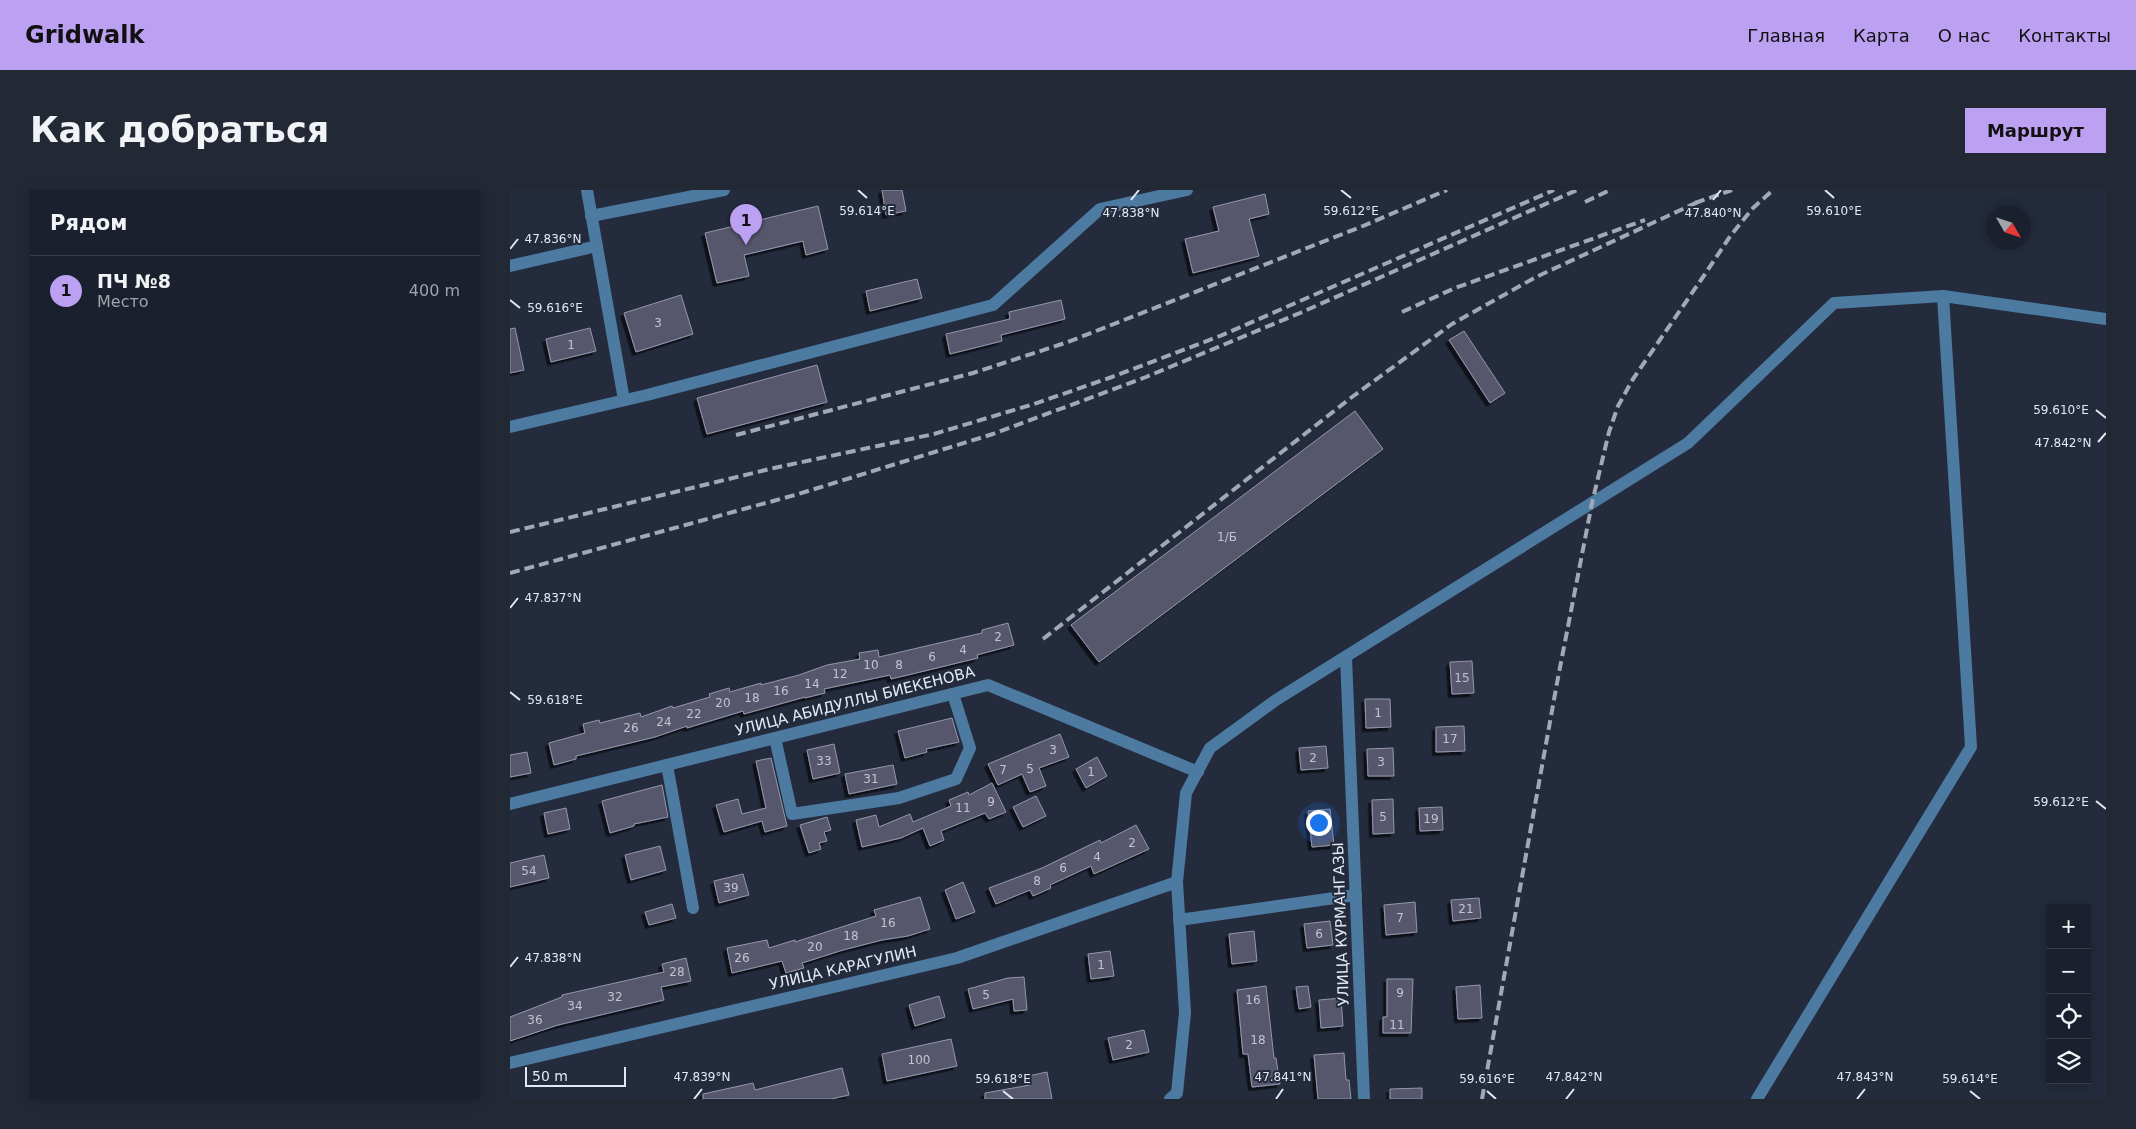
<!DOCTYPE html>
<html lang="ru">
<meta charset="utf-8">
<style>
:root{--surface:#1a202d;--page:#232835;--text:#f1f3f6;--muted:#9fa3aa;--line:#383e49;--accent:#bca0f2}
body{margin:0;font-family:"DejaVu Sans",sans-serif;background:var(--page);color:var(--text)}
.controls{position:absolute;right:15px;bottom:15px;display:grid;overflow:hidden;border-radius:0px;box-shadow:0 2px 12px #0003}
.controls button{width:45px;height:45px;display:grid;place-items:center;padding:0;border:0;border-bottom:1px solid var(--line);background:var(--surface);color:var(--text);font:25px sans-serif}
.compass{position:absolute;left:1476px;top:15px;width:45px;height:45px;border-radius:50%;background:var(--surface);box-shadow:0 2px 12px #0003;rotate:129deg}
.scale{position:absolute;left:15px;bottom:12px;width:101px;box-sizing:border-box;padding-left:5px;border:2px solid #e3e9f4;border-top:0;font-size:14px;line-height:18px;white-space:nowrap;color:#e3e9f4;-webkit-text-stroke:4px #232b3c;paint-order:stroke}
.you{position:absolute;left:808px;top:632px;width:18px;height:18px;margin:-12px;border:4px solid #fff;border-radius:50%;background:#1a73e8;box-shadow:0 0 0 8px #1a73e833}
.badge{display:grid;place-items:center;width:32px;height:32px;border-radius:50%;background:var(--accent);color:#111;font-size:16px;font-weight:700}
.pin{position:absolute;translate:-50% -41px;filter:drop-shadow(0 1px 2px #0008)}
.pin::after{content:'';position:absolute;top:26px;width:18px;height:15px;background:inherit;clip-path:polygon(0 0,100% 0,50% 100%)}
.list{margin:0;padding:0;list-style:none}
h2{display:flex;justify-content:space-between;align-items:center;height:65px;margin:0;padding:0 20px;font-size:21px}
h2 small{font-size:16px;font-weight:400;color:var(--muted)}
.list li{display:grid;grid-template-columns:32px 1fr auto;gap:15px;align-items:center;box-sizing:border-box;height:70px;padding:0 20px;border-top:1px solid var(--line)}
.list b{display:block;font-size:19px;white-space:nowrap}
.list p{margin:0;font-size:16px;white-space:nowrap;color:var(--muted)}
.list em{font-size:16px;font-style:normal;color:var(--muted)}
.icon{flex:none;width:28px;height:28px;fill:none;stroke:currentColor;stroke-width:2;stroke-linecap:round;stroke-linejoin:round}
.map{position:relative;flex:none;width:1596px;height:909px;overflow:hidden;border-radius:0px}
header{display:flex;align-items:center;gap:30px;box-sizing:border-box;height:70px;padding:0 25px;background:var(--accent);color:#111}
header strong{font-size:24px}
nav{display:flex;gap:28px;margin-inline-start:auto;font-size:18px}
.intro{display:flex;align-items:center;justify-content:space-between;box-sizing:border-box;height:120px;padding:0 30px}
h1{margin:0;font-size:35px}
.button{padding:12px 22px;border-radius:0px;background:var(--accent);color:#111;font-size:18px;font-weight:700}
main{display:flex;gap:30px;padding:0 30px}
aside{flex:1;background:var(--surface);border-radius:0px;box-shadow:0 2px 12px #0003}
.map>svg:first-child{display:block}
</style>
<header>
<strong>Gridwalk</strong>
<nav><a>Главная</a><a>Карта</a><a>О нас</a><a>Контакты</a></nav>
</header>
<div class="intro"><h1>Как добраться</h1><a class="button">Маршрут</a></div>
<main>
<aside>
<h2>Рядом<small></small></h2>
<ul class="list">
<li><span class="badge">1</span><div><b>ПЧ №8</b><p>Место</p></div><em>400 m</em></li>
</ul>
</aside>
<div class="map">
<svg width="1596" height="909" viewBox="0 0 1596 909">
<defs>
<filter id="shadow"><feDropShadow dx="-3.5" dy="3.5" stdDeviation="0" flood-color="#0009"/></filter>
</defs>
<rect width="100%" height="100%" fill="#232b3c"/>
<g fill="#56576c" stroke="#9597ad" filter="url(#shadow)">
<path d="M372,0H392L396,21L376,25Z"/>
<path d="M755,4L759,24L739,29L749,66L683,83L675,49L709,41L703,17Z"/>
<path d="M308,16L318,59L296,65L293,51L234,65L239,86L207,93L195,43Z"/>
<path d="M407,89L412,108L360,121L356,101Z"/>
<path d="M171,105L183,144L126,162L114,123Z"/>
<path d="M551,110L555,129L491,145L492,151L440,164L436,144L500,129L499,122Z"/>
<path d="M5,138L14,180L0,183V139Z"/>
<path d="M80,138L86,161L41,172L36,149Z"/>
<path d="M954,141L995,203L980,213L939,150Z"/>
<path d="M307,175L317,212L197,244L187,208Z"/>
<path d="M845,221L873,259L589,472L561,435Z"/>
<path d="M498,433L504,455L467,465L468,468L402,484L381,489L380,485L314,499L315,503L295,508V507L234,524L233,521L177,538V536L145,547L66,566V569L44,575L39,553L75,543L73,534L89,530L90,533L130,523L131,527L162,516L163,518L200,507L199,504L219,498L220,502L251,493V495L289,485L317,475L350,469L349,463L368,460L369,467L472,443V440Z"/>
<path d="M962,471L964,503L942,504L940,472Z"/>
<path d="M855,509H880L881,537L856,538Z"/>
<path d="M442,528L449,552L416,559L417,562L395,568L388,541Z"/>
<path d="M954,536L955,561L926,562V537Z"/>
<path d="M550,544L559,567L529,578L536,596L520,602L512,584L488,595L478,574Z"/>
<path d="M324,554L330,583L303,589L297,560Z"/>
<path d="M816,556L818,578L791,580L789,558Z"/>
<path d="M883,558L884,586H858L857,559Z"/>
<path d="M17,562L21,583L0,587V565Z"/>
<path d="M587,567L597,586L576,598L566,579Z"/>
<path d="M261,568L277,636L255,642L252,631L214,642L206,615L228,609L232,624L256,618L246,571Z"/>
<path d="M383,575L387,594L339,604L335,584Z"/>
<path d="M482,593L496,622L479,629L475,623L431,641L434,650L420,656L413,638L391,648L352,657L346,630L366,625L369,637L400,624L403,632L441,616L439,610L458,602L459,605Z"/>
<path d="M152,595L158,627L124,634V636L100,643L92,611Z"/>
<path d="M526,606L536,626L513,637L503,617Z"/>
<path d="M883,609L884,643L863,644L862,610Z"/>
<path d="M932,617L933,640L910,641L909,618Z"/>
<path d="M56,618L60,639L38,644L34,623Z"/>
<path d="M820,619L824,655L802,657L798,621Z"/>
<path d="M317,627L321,640L314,642L317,651L309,653L311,659L299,663L290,635Z"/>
<path d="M626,635L639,659L584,684L581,676L540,695L541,698L523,706L520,700L486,714L479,698L532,678L590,650L591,653Z"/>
<path d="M150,656L156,680L121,690L115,665Z"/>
<path d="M34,665L39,688L0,697V673Z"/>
<path d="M233,684L239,705L209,713L204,691Z"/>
<path d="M453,692L465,722L446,729L435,700Z"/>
<path d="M410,707L420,739L398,746L372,750L333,760L292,773L294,778L276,783L272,771L222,783L217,758L257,750L259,758L285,750V752L366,726L364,720Z"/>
<path d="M969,708L971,728L943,731L941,710Z"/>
<path d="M905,712L907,742L876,745L874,715Z"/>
<path d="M162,714L166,728L139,735L135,722Z"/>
<path d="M820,731L823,755L797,758L794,734Z"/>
<path d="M744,741L747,771L722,774L719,744Z"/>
<path d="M600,761L604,786L581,789L578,764Z"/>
<path d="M176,768L181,791L151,797L154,810L48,835L0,851V827L52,807V805L154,782L152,774Z"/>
<path d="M514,787L517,820L504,821L503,809L463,819L458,799L498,788Z"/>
<path d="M877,789H903L901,843H873V827H877Z"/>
<path d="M970,795L972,828L948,829L946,797Z"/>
<path d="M756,796L764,868H766L770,894L742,897L738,864H733L727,800Z"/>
<path d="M798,796L801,817L789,819L786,797Z"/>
<path d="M429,806L435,827L405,836L399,815Z"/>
<path d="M831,808L833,836L811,838L809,810Z"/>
<path d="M634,840L639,862L603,870L598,848Z"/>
<path d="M441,849L447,876L377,891L372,864Z"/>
<path d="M834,863L836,890H839L841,909H808L804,865Z"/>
<path d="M332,878L339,905L321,909H193V904L243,893L245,900Z"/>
<path d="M537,882L542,909H475V903L520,895L518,886Z"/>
<path d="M912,898V909H880V899Z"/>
</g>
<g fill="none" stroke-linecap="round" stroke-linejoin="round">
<g stroke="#4d7aa0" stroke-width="12">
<path d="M77,0L114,210"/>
<path d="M81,26L214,0"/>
<path d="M0,76L87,56"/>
<path d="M0,237L137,205L483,115L590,19L677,0"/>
<path d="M836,467L854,909"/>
<path d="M265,548L282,624L389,608L446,589L460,558L443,504"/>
<path d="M157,575L183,718"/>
<path d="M0,614L478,495L688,582"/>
<path d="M669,730L846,705"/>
<path d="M0,873L447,768L667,692"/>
<path d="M660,909L667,903L675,823L667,692L676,603L700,558L766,510L1178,253L1324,113L1433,106L1596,129"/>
<path d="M1247,909L1461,557L1433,106"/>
</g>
<g stroke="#a2a9b6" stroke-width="4" stroke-dasharray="10 5" stroke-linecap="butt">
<path d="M1075,12L1100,0"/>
<path d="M1185,13L1222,0"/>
<path d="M892,122L945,98L1135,30"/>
<path d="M226,245L463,183L558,152L853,36L937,0"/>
<path d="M0,342L264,278L424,244L524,214L602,187L710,146L1044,0"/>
<path d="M0,383L285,305L483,244L636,187L790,123L1067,0"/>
<path d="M533,449L842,207L942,134L1026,87L1190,11"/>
<path d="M972,909L1047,493L1082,313L1099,242L1108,216L1123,189L1193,87L1221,45L1243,18L1263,0"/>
</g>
</g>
<path fill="none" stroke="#e3e9f4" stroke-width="2" d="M348,0L357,8M831,0L841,8M1315,0L1324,8M621,10L629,0M1203,10L1211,0M0,59L8,49M0,110L10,118M1586,220L1596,228M1588,252L1596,243M0,418L8,408M0,502L10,510M1586,611L1596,619M0,777L8,767M493,901L503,909M977,901L986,909M1460,901L1470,909M184,909L192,899M766,909L773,899M1056,909L1064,899M1347,909L1355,899"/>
<g text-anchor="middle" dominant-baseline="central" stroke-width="4" stroke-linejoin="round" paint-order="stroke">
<g font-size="12" fill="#c0c4d2">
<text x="148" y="133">3</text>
<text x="61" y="155">1</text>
<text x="717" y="347">1/Б</text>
<text x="488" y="447">2</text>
<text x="453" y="460">4</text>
<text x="422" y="467">6</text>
<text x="361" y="475">10</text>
<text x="389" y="475">8</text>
<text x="330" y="484">12</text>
<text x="952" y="488">15</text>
<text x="302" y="494">14</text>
<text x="271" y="501">16</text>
<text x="242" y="508">18</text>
<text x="213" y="513">20</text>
<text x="868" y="523">1</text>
<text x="184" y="524">22</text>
<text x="154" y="532">24</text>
<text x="121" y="538">26</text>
<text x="940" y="549">17</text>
<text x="543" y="560">3</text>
<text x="803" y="568">2</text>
<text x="314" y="571">33</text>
<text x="871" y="572">3</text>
<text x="520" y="579">5</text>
<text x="493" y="580">7</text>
<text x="581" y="582">1</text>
<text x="361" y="589">31</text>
<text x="481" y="612">9</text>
<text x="453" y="618">11</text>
<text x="873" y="627">5</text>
<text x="921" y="629">19</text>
<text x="622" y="653">2</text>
<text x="587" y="667">4</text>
<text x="553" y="678">6</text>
<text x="19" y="681">54</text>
<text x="527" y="691">8</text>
<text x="221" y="698">39</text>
<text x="956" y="719">21</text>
<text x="890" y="728">7</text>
<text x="378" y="733">16</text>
<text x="809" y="744">6</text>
<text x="341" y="746">18</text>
<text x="305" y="757">20</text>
<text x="232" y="768">26</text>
<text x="591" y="775">1</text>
<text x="167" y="782">28</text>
<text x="890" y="803">9</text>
<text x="476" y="805">5</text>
<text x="105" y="807">32</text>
<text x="743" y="810">16</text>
<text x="65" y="816">34</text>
<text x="25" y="830">36</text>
<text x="887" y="835">11</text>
<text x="748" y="850">18</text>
<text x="619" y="855">2</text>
<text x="409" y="870">100</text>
</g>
<g font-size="15" fill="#e3e9f4" stroke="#232b3c">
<text transform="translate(345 511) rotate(-14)">УЛИЦА АБИДУЛЛЫ БИЕКЕНОВА</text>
<text transform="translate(831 734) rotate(-92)">УЛИЦА КУРМАНГАЗЫ</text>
<text transform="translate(333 778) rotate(-13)">УЛИЦА КАРАГУЛИН</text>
</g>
</g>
<g font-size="12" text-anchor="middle" fill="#e3e9f4" stroke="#232b3c" stroke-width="4" stroke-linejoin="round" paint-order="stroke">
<text x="841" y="25">59.612°E</text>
<text x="357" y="25">59.614°E</text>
<text x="1324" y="25">59.610°E</text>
<text x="621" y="27">47.838°N</text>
<text x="1203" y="27">47.840°N</text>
<text x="43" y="53">47.836°N</text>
<text x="45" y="122">59.616°E</text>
<text x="1551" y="224">59.610°E</text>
<text x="1553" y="257">47.842°N</text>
<text x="43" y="412">47.837°N</text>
<text x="45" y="514">59.618°E</text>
<text x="1551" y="616">59.612°E</text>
<text x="43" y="772">47.838°N</text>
<text x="192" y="891">47.839°N</text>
<text x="773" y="891">47.841°N</text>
<text x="1064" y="891">47.842°N</text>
<text x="1355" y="891">47.843°N</text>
<text x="493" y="893">59.618°E</text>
<text x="977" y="893">59.616°E</text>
<text x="1460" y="893">59.614°E</text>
</g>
</svg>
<div class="controls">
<button>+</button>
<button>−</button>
<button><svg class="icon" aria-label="locate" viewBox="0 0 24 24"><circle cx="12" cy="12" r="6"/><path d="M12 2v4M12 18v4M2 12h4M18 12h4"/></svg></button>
<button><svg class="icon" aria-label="layers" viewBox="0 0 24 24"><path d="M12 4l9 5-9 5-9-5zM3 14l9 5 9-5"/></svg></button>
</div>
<svg class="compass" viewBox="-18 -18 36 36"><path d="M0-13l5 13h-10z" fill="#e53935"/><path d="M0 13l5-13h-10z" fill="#9fa3aa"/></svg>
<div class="scale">50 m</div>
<div class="you"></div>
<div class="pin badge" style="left:236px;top:55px">1</div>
</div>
</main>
